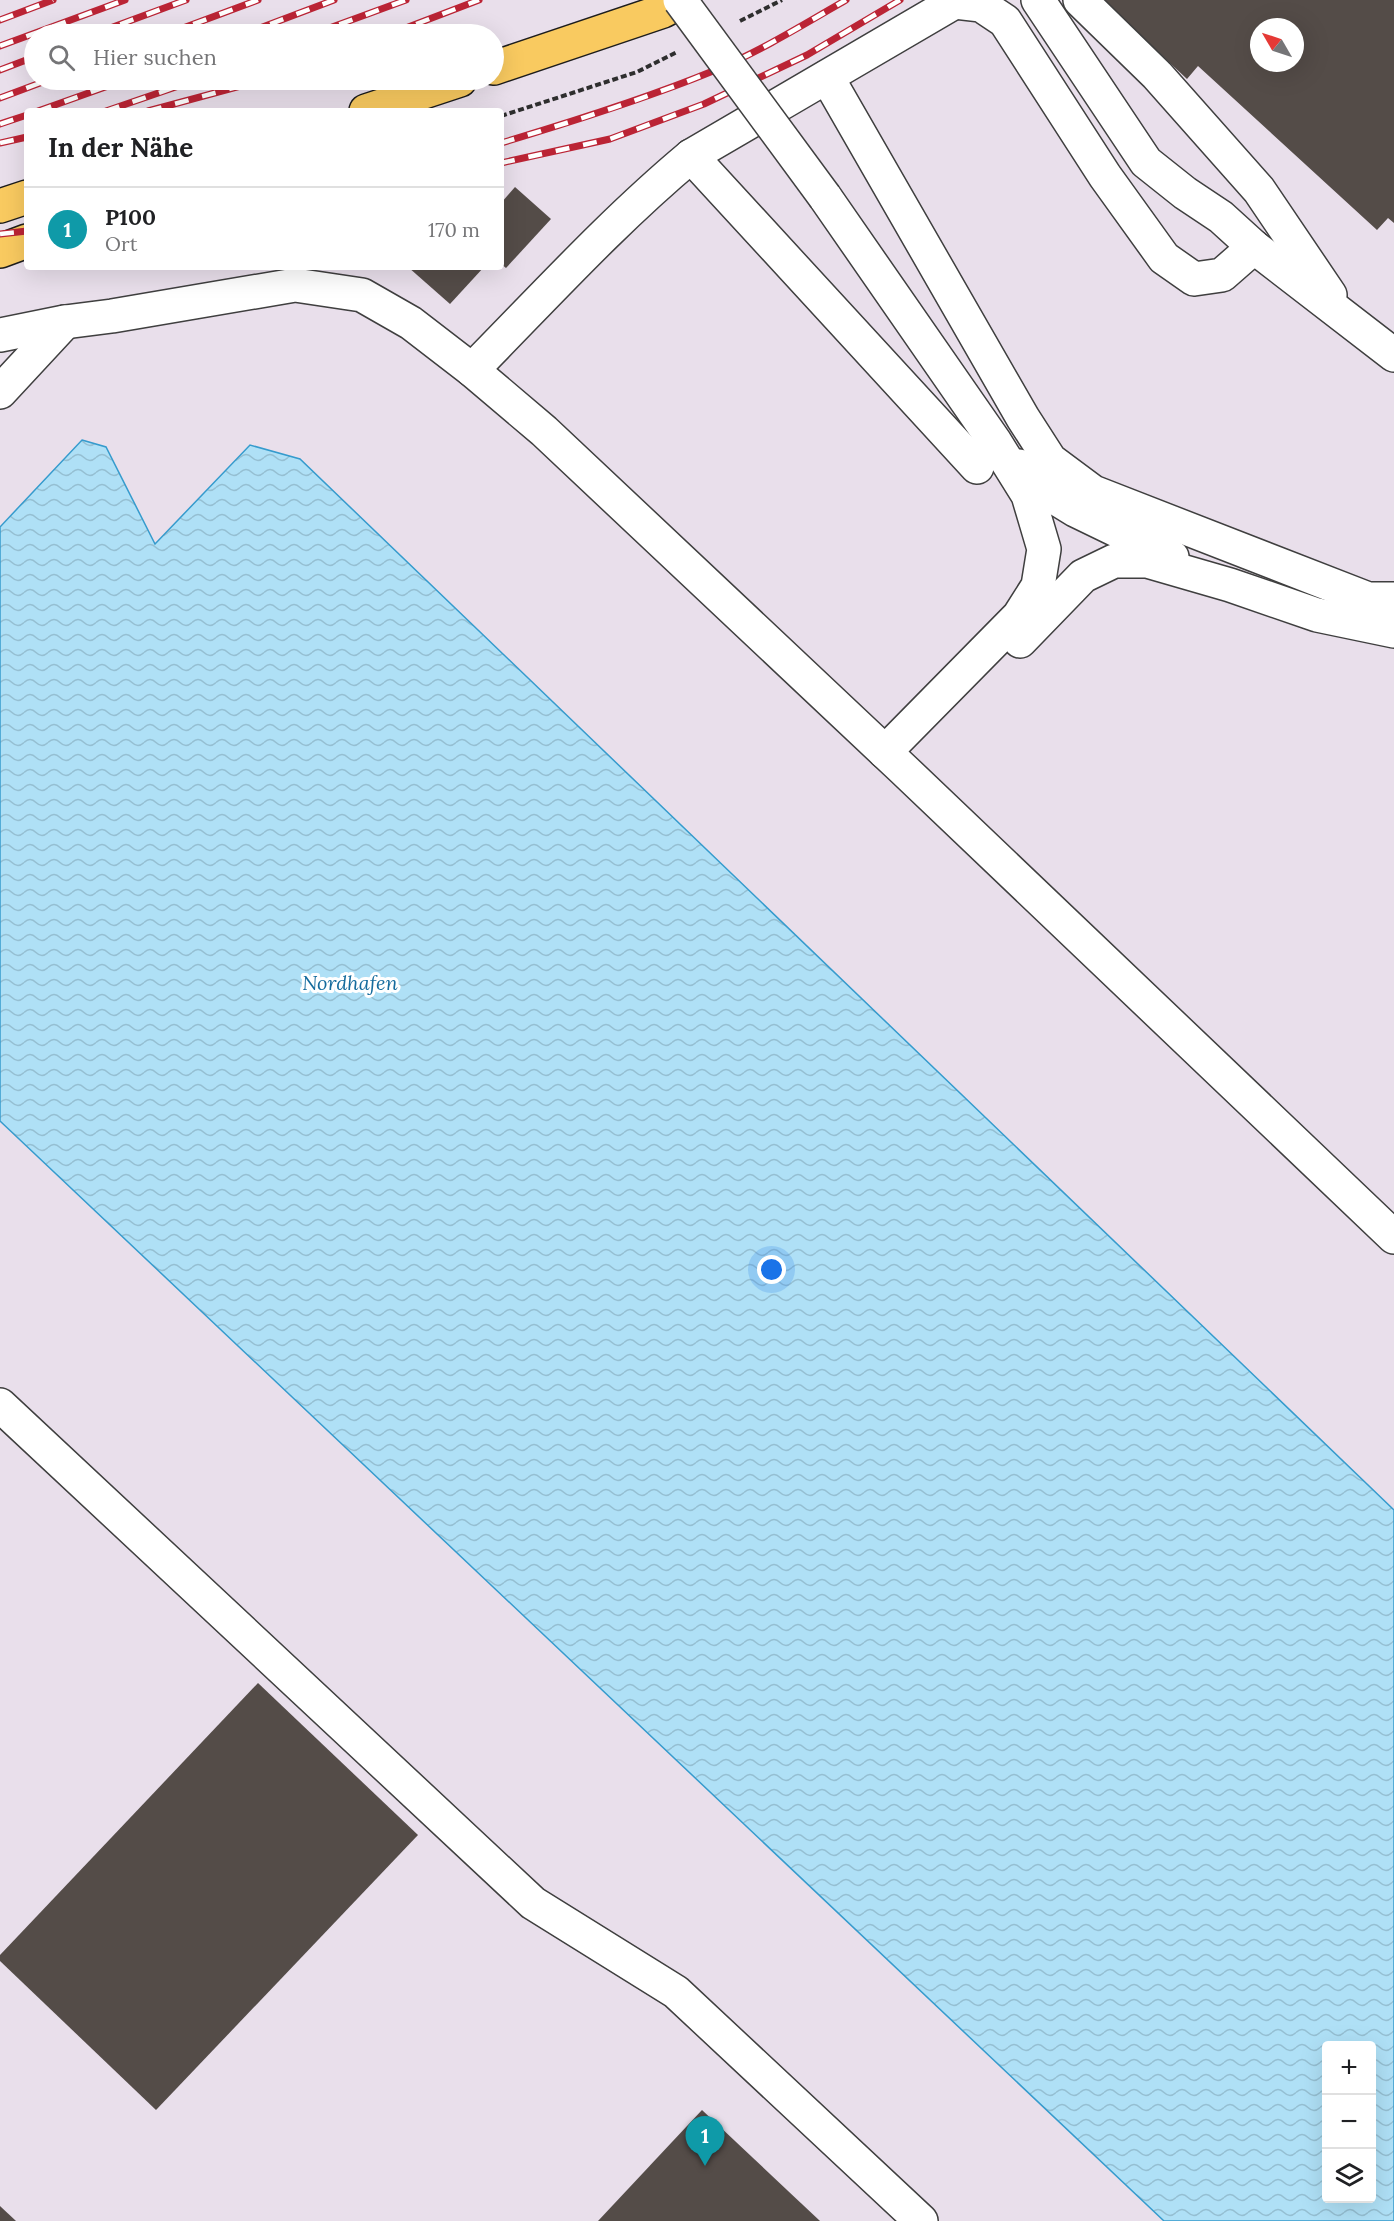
<!DOCTYPE html>
<html lang="de">
<meta charset="utf-8">
<style>
:root{--surface:#fff;--page:#f6f6f6;--text:#202124;--muted:#757577;--line:#e0e0e0;--accent:#111827}
body{margin:0;font-family:Lora,serif;background:var(--page);color:var(--text)}
.controls{position:absolute;right:18px;bottom:18px;display:grid;overflow:hidden;border-radius:6px;box-shadow:0 6px 24px #0002}
.controls button{width:54px;height:54px;display:grid;place-items:center;padding:0;border:0;border-bottom:2px solid var(--line);background:var(--surface);color:var(--text);font:30px sans-serif}
.compass{position:absolute;left:1250px;top:18px;width:54px;height:54px;border-radius:50%;background:var(--surface);box-shadow:0 6px 24px #0002;rotate:309deg}
.you{position:absolute;left:772px;top:1270px;width:21px;height:21px;margin:-15px;border:4px solid #fff;border-radius:50%;background:#1a73e8;box-shadow:0 0 0 9px #1a73e833}
.badge{display:grid;place-items:center;width:39px;height:39px;border-radius:50%;background:var(--accent);color:#fff;font-size:20px;font-weight:700}
.pin{position:absolute;translate:-50% -50px;filter:drop-shadow(0 2px 3px #0008)}
.pin::after{content:'';position:absolute;top:32px;width:21px;height:18px;background:inherit;clip-path:polygon(0 0,100% 0,50% 100%)}
.list{margin:0;padding:0;list-style:none}
h2{display:flex;justify-content:space-between;align-items:center;height:78px;margin:0;padding:0 24px;font-size:26px}
h2 small{font-size:20px;font-weight:400;color:var(--muted)}
.list li{display:grid;grid-template-columns:39px 1fr auto;gap:18px;align-items:center;box-sizing:border-box;height:84px;padding:0 24px;border-top:2px solid var(--line)}
.list b{display:block;font-size:22px;white-space:nowrap}
.list p{margin:0;font-size:20px;white-space:nowrap;color:var(--muted)}
.list em{font-size:20px;font-style:normal;color:var(--muted)}
.icon{flex:none;width:33px;height:33px;fill:none;stroke:currentColor;stroke-width:2;stroke-linecap:round;stroke-linejoin:round}
.map{position:relative;flex:none;width:1394px;height:2221px;overflow:hidden}
.search{position:absolute;background:var(--surface);box-shadow:0 6px 24px #0002;left:24px;top:24px;width:480px;height:66px;display:flex;align-items:center;gap:15px;box-sizing:border-box;padding:0 21px;border-radius:33px;color:var(--muted);font-size:22px}
.panel{position:absolute;background:var(--surface);box-shadow:0 6px 24px #0002;left:24px;top:108px;width:480px;height:162px;border-radius:6px}
.map>svg:first-child{display:block}
</style>
<div class="map">
<svg width="1394" height="2221" viewBox="0 0 1394 2221">
<defs>
<pattern id="water-waves" width="16" height="10" patternUnits="userSpaceOnUse" patternTransform="scale(1.5)"><rect width="16" height="10" fill="#afe0f6"/><path d="M0 5q4-4 8 0t8 0" fill="none" stroke="#95bfd2"/></pattern>
</defs>
<rect width="100%" height="100%" fill="#fffaea"/>
<g fill="#e9dfeb" fill-rule="evenodd">
<path d="M0,0H1394V1510L300,459L250,445L155,544L106,447L0,527ZM1259,27H1295V63H1259ZM34,34H494V80H34ZM27,111H501V267H27Z"/>
<path d="M0,1121L1164,2221H0Z"/>
</g>
<path fill="url(#water-waves)" stroke="#369bcd" stroke-width="1.5" fill-rule="evenodd" d="M82,440L106,447L155,544L250,445L300,459L1394,1510V2221H1164L0,1121V527ZM1326,2046H1372V2198H1326Z"/>
<g fill="#544c48" fill-rule="evenodd">
<path d="M1103,0H1394V223L1388,218L1377,230L1198,66L1187,79ZM1259,27H1295V63H1259Z"/>
<path d="M515,187L551,219L506,268L501,264V203Z"/>
<path d="M408,267H484L450,304Z"/>
<path d="M258,1683L418,1835L156,2110L0,1961V1955Z"/>
<path d="M702,2110L820,2221H598Z"/>
<path d="M0,2206L16,2221H0Z"/>
</g>
<g fill="none" stroke-linecap="round" stroke-linejoin="round">
<g stroke="#3f3f3f" stroke-width="36">
<g id="minor">
<path d="M1038,0L1146,162L1185,193L1221,217L1254,247L1394,355"/>
<path d="M1080,0L1157,75L1259,190L1330,295"/>
<path d="M955,2L981,5L1005,21L1105,176L1164,258L1194,279L1222,275L1254,247"/>
<path d="M827,77L1023,418L1050,460L1093,492L1368,599H1394"/>
<path d="M691,156L977,467"/>
<path d="M825,197L995,442L1028,495L1044,549L1038,586L1019,616L885,752"/>
<path d="M0,335L65,322L112,316L295,285L362,295L411,323L472,370L544,431L902,768L1394,1237"/>
<path d="M472,370C544,297 613,221 691,156L958,0"/>
<path d="M0,392L65,322"/>
<path d="M1019,466L1049,494L1075,510L1172,557"/>
<path d="M1020,641L1083,576L1114,561H1147L1230,585L1317,615L1394,631"/>
<path d="M0,1405L533,1903L676,1992L921,2221"/>
</g>
</g>
<g stroke="#1d1d1d" stroke-width="36">
<g id="major">
<path d="M494,68L663,11L684,0"/>
<path d="M366,111L460,80"/>
<path d="M0,206L27,197"/>
<path d="M0,251L27,241"/>
</g>
</g>
<g stroke="#2e2e2e" stroke-width="4" stroke-dasharray="6 3" stroke-linecap="butt">
<path d="M740,21L782,0"/>
<path d="M501,116L637,72L677,52"/>
</g>
<use href="#minor" stroke="#fff" stroke-width="33"/>
<use href="#major" stroke="#f9ca60" stroke-width="33"/>
<g stroke="#bb2435" stroke-width="7">
<g id="rail">
<path d="M0,20L53,0"/>
<path d="M94,34L186,0"/>
<path d="M167,34L258,0"/>
<path d="M244,34L334,0"/>
<path d="M313,34L406,0"/>
<path d="M390,34L479,0"/>
<path d="M0,46L125,0"/>
<path d="M0,70L34,57"/>
<path d="M0,98L48,80"/>
<path d="M38,111L125,80"/>
<path d="M106,111L196,80"/>
<path d="M148,111L263,80"/>
<path d="M0,124L27,115"/>
<path d="M0,143L27,137"/>
<path d="M501,143C571,122 645,99 713,71C759,52 803,25 846,0"/>
<path d="M501,163L610,139L704,104L807,55L900,0"/>
<path d="M0,234L27,231"/>
</g>
</g>
<use href="#rail" stroke="#fff" stroke-width="4.5" stroke-dasharray="14" stroke-linecap="butt"/>
<g stroke="#3f3f3f" stroke-width="36" stroke-linecap="butt">
<path id="minor-bridge" d="M680,0L825,197"/>
</g>
<use href="#minor-bridge" stroke="#fff" stroke-width="33"/>
</g>
<g text-anchor="middle" dominant-baseline="central" stroke-width="6" stroke-linejoin="round" paint-order="stroke">
<g font-size="20" font-style="italic" fill="#156b9d" stroke="#fff">
<text x="350" y="982">Nordhafen</text>
</g>
</g>
</svg>
<div class="controls">
<button>+</button>
<button>−</button>
<button><svg class="icon" aria-label="layers" viewBox="0 0 24 24"><path d="M12 4l9 5-9 5-9-5zM3 14l9 5 9-5"/></svg></button>
</div>
<svg class="compass" viewBox="-18 -18 36 36"><path d="M0-13l5 13h-10z" fill="#e53935"/><path d="M0 13l5-13h-10z" fill="#757577"/></svg>
<div class="you"></div>
<div class="pin badge" style="left:705px;top:2166px;background:#0f9aa8">1</div>
<div class="search"><svg class="icon" aria-label="search" viewBox="0 0 24 24"><circle cx="10" cy="10" r="6"/><path d="M15 15l6 6"/></svg>Hier suchen</div>
<section class="panel">
<h2>In der Nähe<small></small></h2>
<ul class="list">
<li><span class="badge" style="background:#0f9aa8">1</span><div><b>P100</b><p>Ort</p></div><em>170 m</em></li>
</ul>
</section>
</div>
